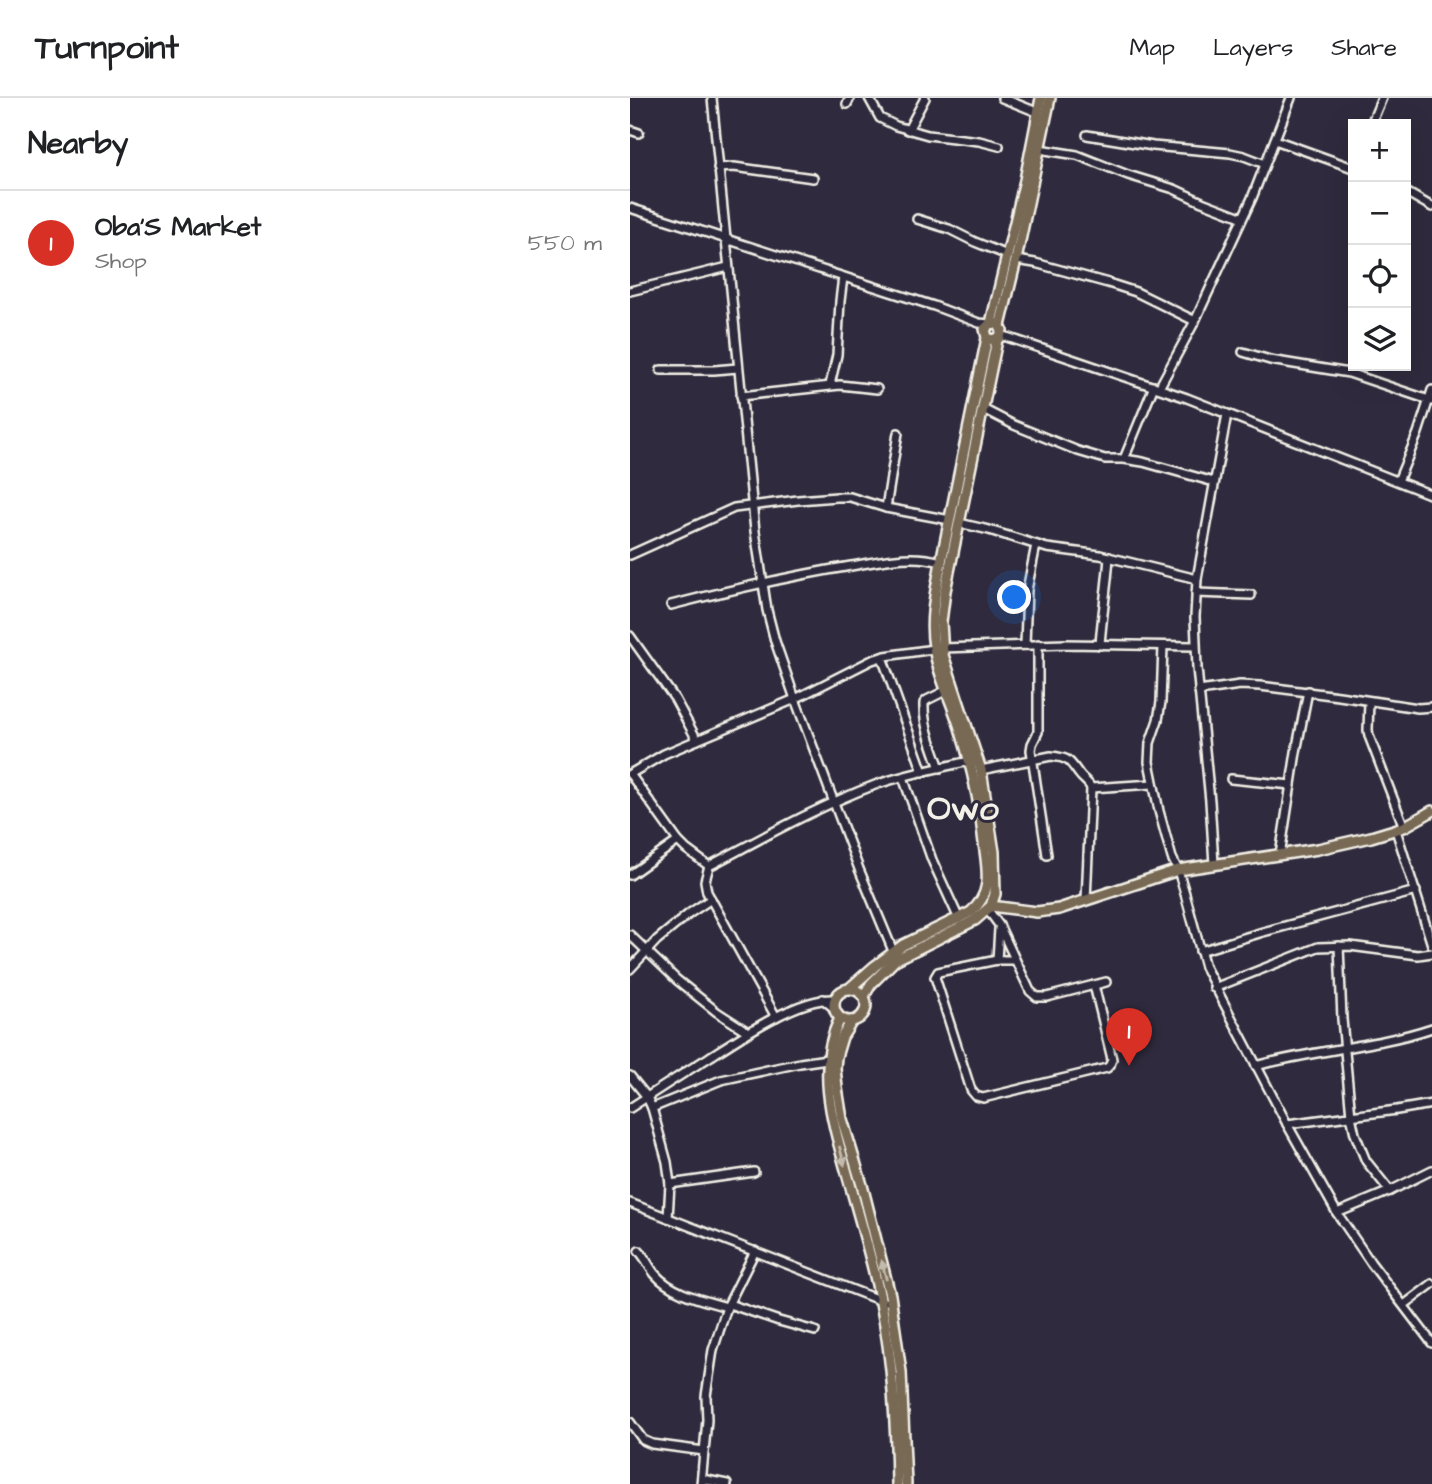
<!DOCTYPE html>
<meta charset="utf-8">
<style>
:root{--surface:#fff;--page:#f2f2f2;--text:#202124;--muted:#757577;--line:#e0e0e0;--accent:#d93025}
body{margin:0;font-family:"Architects Daughter",sans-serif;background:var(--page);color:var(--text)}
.controls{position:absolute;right:21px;top:21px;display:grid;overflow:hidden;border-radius:0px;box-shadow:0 7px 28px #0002}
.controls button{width:63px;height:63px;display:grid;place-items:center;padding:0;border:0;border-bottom:2px solid var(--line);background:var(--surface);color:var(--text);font:35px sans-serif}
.you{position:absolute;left:385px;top:500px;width:24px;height:24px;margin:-18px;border:5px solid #fff;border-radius:50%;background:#1a73e8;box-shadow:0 0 0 10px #1a73e833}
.badge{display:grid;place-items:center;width:46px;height:46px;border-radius:50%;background:var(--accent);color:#fff;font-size:23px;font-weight:700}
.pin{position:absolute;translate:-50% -58px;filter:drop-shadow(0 2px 4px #0008)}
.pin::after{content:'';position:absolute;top:37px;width:24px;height:21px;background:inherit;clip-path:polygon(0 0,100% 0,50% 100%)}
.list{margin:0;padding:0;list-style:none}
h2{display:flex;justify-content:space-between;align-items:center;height:91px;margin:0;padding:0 28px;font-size:30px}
h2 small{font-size:23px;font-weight:400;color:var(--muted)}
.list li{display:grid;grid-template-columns:46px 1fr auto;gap:21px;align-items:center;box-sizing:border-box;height:105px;padding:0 28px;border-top:2px solid var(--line)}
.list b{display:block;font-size:26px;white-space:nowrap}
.list p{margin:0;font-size:23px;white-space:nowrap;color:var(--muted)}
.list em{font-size:23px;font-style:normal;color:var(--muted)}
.icon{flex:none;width:38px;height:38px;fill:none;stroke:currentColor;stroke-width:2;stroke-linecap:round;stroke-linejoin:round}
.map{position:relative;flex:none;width:802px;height:1386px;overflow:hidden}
header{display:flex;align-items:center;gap:42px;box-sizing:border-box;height:98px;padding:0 35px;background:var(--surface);border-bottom:2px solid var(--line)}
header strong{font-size:33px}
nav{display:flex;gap:38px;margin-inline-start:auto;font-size:24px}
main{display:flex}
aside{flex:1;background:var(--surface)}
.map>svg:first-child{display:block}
</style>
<header>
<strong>Turnpoint</strong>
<nav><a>Map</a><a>Layers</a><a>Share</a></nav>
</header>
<main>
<aside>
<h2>Nearby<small></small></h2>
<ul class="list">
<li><span class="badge">1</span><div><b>Oba'S Market</b><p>Shop</p></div><em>550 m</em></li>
</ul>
</aside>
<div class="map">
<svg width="802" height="1386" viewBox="0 0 802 1386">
<rect width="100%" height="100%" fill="#2f2a3d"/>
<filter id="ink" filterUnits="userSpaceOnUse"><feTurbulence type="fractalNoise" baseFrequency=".0143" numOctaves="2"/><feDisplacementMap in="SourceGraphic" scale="14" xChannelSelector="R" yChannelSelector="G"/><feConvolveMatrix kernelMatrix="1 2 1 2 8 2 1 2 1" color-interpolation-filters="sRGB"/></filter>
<g filter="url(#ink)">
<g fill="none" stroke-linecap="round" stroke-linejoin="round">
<g stroke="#f4f1e8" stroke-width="12">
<g id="minor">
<path d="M82,0L125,433L137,512L145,543L165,601L229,771L263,853"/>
<path d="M239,0L250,20L266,28L298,37L349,43L369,48"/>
<path d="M372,0L407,14"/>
<path d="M217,6L220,0"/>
<path d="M741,26L752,0"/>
<path d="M0,32L9,35"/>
<path d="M278,32L295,0"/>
<path d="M457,37L523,48L600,55L614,58L635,66"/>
<path d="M645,42L723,70"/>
<path d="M409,51L447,57L498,77L544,91L572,104L611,119"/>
<path d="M88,70L104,69L183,80"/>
<path d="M776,94L802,109"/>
<path d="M0,110L304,208L349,225L359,226"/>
<path d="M287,121L319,131L345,144L377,157"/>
<path d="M386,162L405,165L478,185L506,194L565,223"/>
<path d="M0,193L98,169"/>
<path d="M371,237L557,300L802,397"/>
<path d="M613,254L640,262L719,275L802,303"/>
<path d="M31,272H84L108,270"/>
<path d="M200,287L207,257L210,203L213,179"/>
<path d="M529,290L565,223L622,100L661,0"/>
<path d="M111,298L210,287L247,291"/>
<path d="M353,311L384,327L448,353L475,361H494L513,364L584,384"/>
<path d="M494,361L524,288"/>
<path d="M768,383L788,335L802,292"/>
<path d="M256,410L268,335"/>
<path d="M329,425L359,432L417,450L470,457L567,481"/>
<path d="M0,457L104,410L168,402L207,399H220L256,410L320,422"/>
<path d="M566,495L621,497"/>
<path d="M41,507C100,492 160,478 221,468C251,463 281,455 311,464"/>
<path d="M0,538L45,601L67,642"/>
<path d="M408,546V634L402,646L401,652L417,757"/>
<path d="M395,547L397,492L406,447"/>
<path d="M470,547C472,517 477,489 479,459"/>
<path d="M533,548L531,604L528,622L520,645L519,664L529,713L542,760L548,772L554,792L575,869L657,1026L707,1115L741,1165L802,1245"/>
<path d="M312,550L436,546L565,548"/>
<path d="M252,559L293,674"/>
<path d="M569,593L610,587L630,588L709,598L788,610L802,609"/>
<path d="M739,603L738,632L739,638L774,729"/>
<path d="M310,670C303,650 293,627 294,605L297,602L317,592"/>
<path d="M351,672L421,658C439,660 439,662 449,676C453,682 458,683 461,690L456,802"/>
<path d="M0,676L34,656L165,601L242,562L255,558L304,551"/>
<path d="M0,676L48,743L56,751L79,768"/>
<path d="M273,679L302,762L329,821"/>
<path d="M601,681L661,687"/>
<path d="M461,690L523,686"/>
<path d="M766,732L802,847"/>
<path d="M650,757L666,654L678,593"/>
<path d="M584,766L580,703L567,570L565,519L567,481L597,316"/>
<path d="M0,777L48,743"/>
<path d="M358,812L369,827L400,893L407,899H417L476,884"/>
<path d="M0,837L47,882L87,914L118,934"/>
<path d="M709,848L712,921L721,1018L725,1036L736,1063L760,1093"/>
<path d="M570,853L633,834L786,793"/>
<path d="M367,862L369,831"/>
<path d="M385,862H367L308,874L305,879L341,992L346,998L353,1000L477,970L480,967L482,961L464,887"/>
<path d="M0,871L27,842L60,815L81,801"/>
<path d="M584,890L688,849L720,848L788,857L802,855"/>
<path d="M193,901L204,910"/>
<path d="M146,919L77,794L75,783L79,768C134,739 187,709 245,687C276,676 308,670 340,663"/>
<path d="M626,968C684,952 745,949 802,930"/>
<path d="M0,978L17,999L22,1010L37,1064L40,1086L38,1120"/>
<path d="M0,1010C26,993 52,976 78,960C109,940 167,900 204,901"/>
<path d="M22,1010L91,982L170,965L197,961"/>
<path d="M657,1026L767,1012L802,1006"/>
<path d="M40,1086L124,1074"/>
<path d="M0,1105L254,1204"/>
<path d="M707,1115L760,1093L802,1072"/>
<path d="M9,1153C16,1160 19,1169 25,1176C42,1196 73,1202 97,1209"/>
<path d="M99,1206L149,1223L185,1233"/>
<path d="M774,1207L802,1186"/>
<path d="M0,1324L13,1342L22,1346L74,1353"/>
<path d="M72,1381L97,1386"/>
<path d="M71,1386L77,1322L76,1298L83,1252L97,1209L125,1153"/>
</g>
</g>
<g stroke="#f4f1e8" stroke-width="14">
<g id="major">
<path d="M361,225L395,82L411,0"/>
<path d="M370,228L386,162L420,0"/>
<path d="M361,808L407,814L429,811L548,772L688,751L741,739L774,729L802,713"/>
<path d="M220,890L245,868L273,847L341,814C364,794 357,771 354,745C350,706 342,668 330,630C322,604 308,577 304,549C299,521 306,492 311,464L357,240L355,231L361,225L368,226L372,232L370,239L364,242L357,240"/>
<circle cx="220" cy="907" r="16"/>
<path d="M234,898L241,886L265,862L345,822L361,808L365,796L364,754L351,672L313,557L311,524L315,493L367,242"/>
<path d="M210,920C184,974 205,1031 220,1086C231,1125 243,1165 251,1205C263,1265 266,1325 267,1386"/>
<path d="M222,923L212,939L206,959L205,970L207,990L212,1021L232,1087L260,1197L271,1274L276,1386"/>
</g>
</g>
<use href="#minor" stroke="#2f2a3d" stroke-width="7"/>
<use href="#major" stroke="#786954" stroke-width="9"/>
</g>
<defs><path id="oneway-solid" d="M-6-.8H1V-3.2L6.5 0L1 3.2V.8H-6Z" transform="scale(1.75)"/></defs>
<g fill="#c2bbad">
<use href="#oneway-solid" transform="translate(212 1058) rotate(75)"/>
<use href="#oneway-solid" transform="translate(254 1172) rotate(-104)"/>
</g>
</g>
<g text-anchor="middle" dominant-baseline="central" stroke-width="6" stroke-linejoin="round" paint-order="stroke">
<g font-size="35" font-weight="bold" fill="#f4f1e8" stroke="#2f2a3d">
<text x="333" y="710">Owo</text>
</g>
</g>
</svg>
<div class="controls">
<button>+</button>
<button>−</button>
<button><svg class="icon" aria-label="locate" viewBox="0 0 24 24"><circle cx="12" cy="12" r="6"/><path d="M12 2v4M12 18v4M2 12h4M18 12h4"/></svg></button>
<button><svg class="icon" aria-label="layers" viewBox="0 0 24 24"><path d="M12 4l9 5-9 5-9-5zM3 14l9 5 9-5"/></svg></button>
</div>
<div class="you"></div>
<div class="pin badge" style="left:499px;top:968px">1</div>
</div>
</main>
